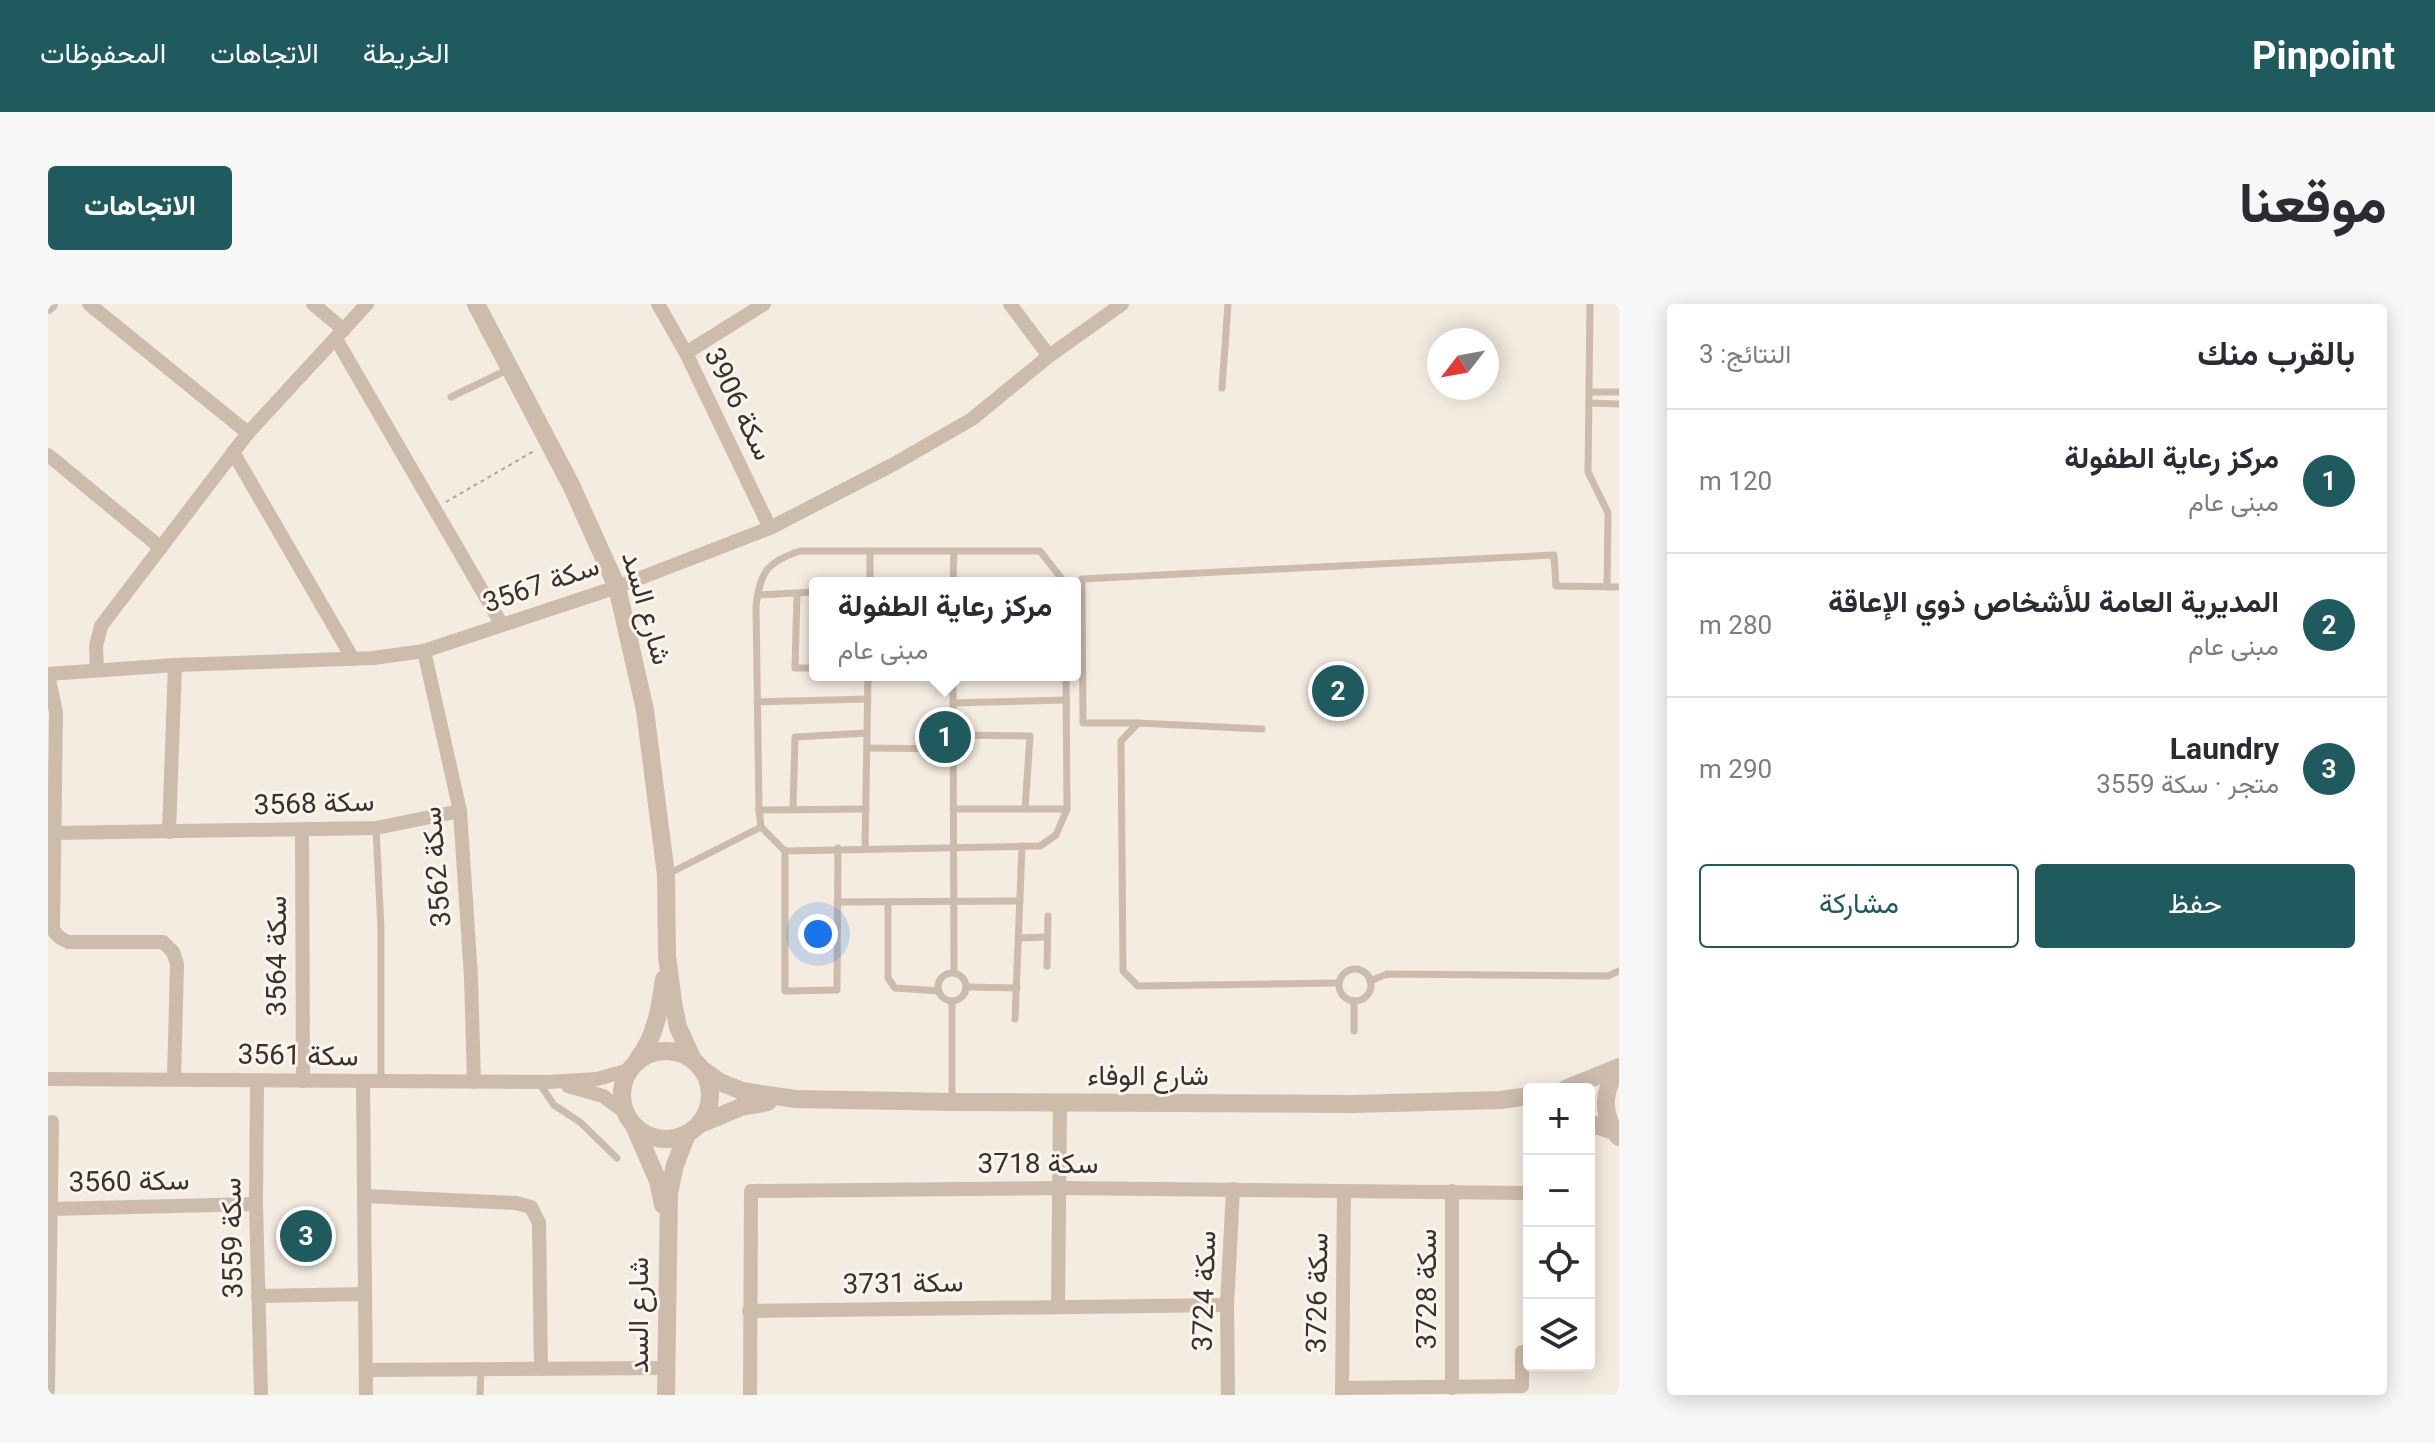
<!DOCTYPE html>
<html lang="ar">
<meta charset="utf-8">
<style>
:root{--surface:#fff;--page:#f7f7f7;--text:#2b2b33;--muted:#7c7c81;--line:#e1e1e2;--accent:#1f5a5e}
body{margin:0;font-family:Roboto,Vazirmatn,sans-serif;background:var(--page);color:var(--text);direction:rtl}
.controls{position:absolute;right:24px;bottom:24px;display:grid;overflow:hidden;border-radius:8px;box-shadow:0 4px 20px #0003}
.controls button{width:72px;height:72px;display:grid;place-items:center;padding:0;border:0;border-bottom:2px solid var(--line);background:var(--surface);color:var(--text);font:40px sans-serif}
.compass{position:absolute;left:1379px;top:24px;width:72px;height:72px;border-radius:50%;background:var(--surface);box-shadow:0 4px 20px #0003;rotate:239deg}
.you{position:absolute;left:770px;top:630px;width:28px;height:28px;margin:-20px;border:6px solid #fff;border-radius:50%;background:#1a73e8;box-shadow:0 0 0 12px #1a73e833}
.badge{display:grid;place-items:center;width:52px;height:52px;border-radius:50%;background:var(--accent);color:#fff;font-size:26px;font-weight:700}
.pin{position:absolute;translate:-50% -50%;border:4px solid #fff;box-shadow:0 2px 8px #0006}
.popup{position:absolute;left:761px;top:273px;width:272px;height:104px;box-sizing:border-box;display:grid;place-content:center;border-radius:8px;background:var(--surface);filter:drop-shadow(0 2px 6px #0005);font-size:26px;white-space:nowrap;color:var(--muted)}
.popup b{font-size:30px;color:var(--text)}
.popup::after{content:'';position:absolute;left:50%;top:100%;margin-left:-16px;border:16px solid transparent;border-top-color:var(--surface)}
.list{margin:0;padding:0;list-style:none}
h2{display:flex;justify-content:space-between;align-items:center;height:104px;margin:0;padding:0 32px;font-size:34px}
h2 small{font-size:26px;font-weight:400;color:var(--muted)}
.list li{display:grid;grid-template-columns:52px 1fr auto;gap:24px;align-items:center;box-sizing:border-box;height:144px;padding:0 32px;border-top:2px solid var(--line)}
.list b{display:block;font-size:30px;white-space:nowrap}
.list p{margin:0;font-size:26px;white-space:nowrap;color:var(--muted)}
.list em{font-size:26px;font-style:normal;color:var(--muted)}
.actions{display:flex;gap:16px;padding:24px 32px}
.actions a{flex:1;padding:18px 0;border:2px solid var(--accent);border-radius:8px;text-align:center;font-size:28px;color:var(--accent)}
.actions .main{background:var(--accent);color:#fff}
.icon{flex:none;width:44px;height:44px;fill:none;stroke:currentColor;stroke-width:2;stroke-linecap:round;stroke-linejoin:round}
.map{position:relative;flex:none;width:1571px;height:1091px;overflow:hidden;direction:ltr;border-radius:8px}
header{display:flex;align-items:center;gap:48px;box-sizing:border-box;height:112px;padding:0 40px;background:var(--accent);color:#fff}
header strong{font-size:38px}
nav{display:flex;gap:44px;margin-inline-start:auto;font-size:28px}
.intro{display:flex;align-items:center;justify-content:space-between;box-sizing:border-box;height:192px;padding:0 48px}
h1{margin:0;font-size:56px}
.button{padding:20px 36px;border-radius:8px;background:var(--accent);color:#fff;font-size:28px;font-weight:700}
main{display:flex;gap:48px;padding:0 48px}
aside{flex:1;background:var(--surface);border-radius:8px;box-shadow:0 4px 20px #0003}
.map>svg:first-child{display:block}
</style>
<header>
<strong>Pinpoint</strong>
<nav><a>الخريطة</a><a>الاتجاهات</a><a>المحفوظات</a></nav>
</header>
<div class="intro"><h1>موقعنا</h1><a class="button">الاتجاهات</a></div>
<main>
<aside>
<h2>بالقرب منك<small>النتائج: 3</small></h2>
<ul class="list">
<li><span class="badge">1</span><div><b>مركز رعاية الطفولة</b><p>مبنى عام</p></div><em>120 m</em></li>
<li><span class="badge">2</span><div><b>المديرية العامة للأشخاص ذوي الإعاقة</b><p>مبنى عام</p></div><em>280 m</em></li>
<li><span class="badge">3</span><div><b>Laundry</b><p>متجر · سكة 3559</p></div><em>290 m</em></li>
</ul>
<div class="actions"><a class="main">حفظ</a><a>مشاركة</a></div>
</aside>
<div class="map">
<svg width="1571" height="1091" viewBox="0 0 1571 1091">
<rect width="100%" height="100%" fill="#f4ebe1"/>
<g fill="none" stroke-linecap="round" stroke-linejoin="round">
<path stroke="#b9a596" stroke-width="2" stroke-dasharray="4 4" stroke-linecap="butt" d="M398,198L486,147"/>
<g stroke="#cdbbac" stroke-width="7">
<path d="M1542,0L1540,168L1560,209L1559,283"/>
<path d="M1174,84L1180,0"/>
<path d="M1541,88H1571"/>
<path d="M403,93L461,65"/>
<path d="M1541,99L1571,100"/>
<path d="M822,279V247"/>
<path d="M905,279L906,248"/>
<path d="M749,289L747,364H767"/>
<path d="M710,291L767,288"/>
<path d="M905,371L906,669"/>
<path d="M709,398L820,395"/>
<path d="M905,399L1018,396"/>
<path d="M1090,419H1035L1034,275L1506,251L1508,282L1571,283"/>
<path d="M1214,425L1090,419L1073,437L1075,667L1090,682L1291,679"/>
<path d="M905,431L982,432L977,505"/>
<path d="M819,444L905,445"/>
<path d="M905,505H1019"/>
<path d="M711,506L818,505"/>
<path d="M745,506L747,433L819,429"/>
<path d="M328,524L333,625V777"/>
<path d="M790,544L789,686L737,687V547L713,523L711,506L708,302C712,268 719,258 752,247H992L1017,279"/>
<path d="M817,545L820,371"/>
<path d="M737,547L992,542L1008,531L1019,505L1018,371"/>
<path d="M620,570L713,523"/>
<path d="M789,598L972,597"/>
<path d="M840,598V674L847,684L891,687"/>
<path d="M971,634L999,633"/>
<path d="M999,662L1000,612"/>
<circle cx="1307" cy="681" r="16"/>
<circle cx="904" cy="683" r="14"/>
<path d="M1322,677L1339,670L1560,672L1571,667"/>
<path d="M918,683L969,684"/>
<path d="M1306,697V727"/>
<path d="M967,715L974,542"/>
<path d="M491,779L506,801L532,818L569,854"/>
<path d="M904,796V697"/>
<path d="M432,1091L433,1065"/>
</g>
<g stroke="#cdbbac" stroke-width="14">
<path d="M41,0L200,129"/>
<path d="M265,0L296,26"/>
<path d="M610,0L638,49L722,224"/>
<path d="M962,0L1001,52"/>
<path d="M0,3L3,0"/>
<path d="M288,35L454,321"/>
<path d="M638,49L716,0"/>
<path d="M185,148L305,355"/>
<path d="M0,151L113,244"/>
<path d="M376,347L412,507L423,673L426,778"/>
<path d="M49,366L48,342L53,322L200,129L319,0"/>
<path d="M0,370L127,361L325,354L376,347L569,283L722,224L846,160L924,115L1001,52L1074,0"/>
<path d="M0,371L8,408L5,626L11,633L20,638H115L125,648L129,660L126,775"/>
<path d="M254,527L255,777"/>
<path d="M121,528L127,361"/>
<path d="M5,529L328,524L412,507"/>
<path d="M0,775L500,778L549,775L581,766"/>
<path d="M209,776L208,900L213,1091"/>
<path d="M315,777L318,1091"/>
<path d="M520,782L555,792L577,808"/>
<path d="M316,892L468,899L483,903L491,919L493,1065"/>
<path d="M3,905L208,900"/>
<path d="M210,992L317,990"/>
<path d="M1010,1002L1012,799"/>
<path d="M701,1007L1179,1001"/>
<path d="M318,1066L617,1064"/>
<path d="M1294,1084L1474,1082V1048"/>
<path d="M1404,1084V887"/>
<path d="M0,1087L4,818"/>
<path d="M702,1091L703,887L1012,884L1481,889"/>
<path d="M1180,1091L1179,1001L1185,885"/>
<path d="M1294,1091L1296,888"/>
</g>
<g stroke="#cdbbac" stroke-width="18">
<path d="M428,0L523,181L569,283L597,406L618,571L619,652L625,698L630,723L645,756"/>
<circle cx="618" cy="791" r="44"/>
<path d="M590,755C608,732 612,703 616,675"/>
<path d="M1571,764C1554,786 1553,811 1571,833"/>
<path d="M655,766L672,778L694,787L747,795L904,798L1306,800L1453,796L1481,792"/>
<path d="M1517,785L1571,763"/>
<path d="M1541,819L1566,827"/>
<path d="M650,821L693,803L720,798"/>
<path d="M587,824L610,877L615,901"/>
<path d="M618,1091L621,889L627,861L639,830"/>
</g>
</g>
<g text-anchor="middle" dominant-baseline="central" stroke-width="6" stroke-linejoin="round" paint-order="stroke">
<g font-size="28" fill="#3b302b" stroke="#fbf5ee">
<text transform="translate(691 100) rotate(64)">سكة 3906</text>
<text transform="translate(493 280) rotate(-19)">سكة 3567</text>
<text transform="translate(599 304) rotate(74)">شارع السد</text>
<text transform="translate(266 499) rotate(-2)">سكة 3568</text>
<text transform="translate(388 563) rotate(-95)">سكة 3562</text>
<text transform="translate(228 652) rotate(-90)">سكة 3564</text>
<text transform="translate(250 751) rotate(1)">سكة 3561</text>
<text x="1100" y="771">شارع الوفاء</text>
<text x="990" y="859">سكة 3718</text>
<text transform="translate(81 877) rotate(-1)">سكة 3560</text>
<text transform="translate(184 934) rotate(-91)">سكة 3559</text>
<text transform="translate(855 979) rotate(-1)">سكة 3731</text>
<text transform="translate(1378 985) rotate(-90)">سكة 3728</text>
<text transform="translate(1156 987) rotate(-88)">سكة 3724</text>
<text transform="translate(1269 989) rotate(-89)">سكة 3726</text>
<text transform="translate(590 1011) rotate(-90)">شارع السد</text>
</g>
</g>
</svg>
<div class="controls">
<button>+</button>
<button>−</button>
<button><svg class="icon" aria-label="locate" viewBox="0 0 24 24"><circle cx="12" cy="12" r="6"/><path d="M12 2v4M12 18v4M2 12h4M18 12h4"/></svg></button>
<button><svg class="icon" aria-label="layers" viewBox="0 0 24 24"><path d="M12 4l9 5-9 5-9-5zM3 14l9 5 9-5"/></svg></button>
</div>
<svg class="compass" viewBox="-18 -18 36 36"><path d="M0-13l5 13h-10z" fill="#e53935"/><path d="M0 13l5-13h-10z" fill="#7c7c81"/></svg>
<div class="you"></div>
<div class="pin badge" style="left:897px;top:433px">1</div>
<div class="popup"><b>مركز رعاية الطفولة</b>مبنى عام</div>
<div class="pin badge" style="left:1290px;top:387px">2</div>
<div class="pin badge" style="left:258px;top:932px">3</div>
</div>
</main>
